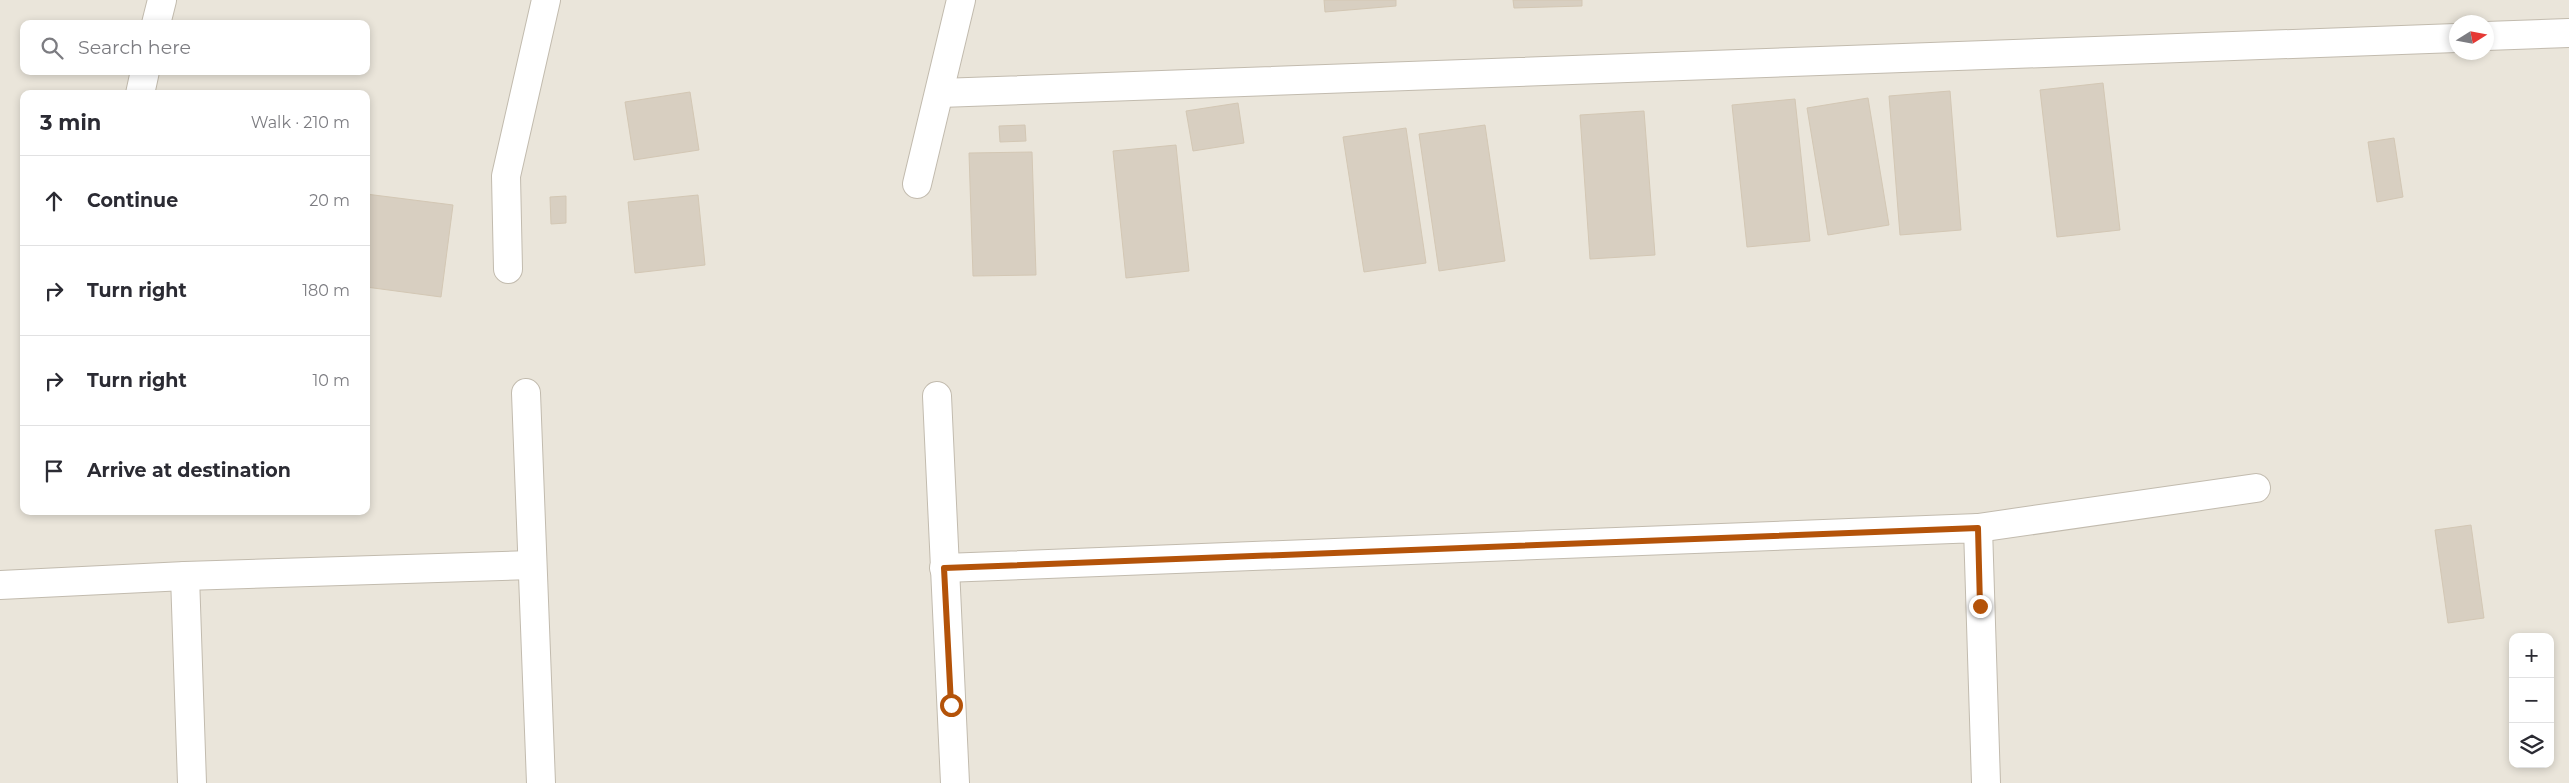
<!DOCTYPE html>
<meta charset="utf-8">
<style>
:root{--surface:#fff;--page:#f2f2f3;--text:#2b2b33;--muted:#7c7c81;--line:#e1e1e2}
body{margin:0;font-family:Montserrat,sans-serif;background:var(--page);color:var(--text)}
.controls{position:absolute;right:15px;bottom:15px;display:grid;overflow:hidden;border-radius:10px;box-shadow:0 2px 8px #0003}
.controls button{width:45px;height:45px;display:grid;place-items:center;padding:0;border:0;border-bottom:1px solid var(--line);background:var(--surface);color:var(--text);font:25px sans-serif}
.compass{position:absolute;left:2449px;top:15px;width:45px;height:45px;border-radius:50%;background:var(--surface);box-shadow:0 2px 8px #0003;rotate:79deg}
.stop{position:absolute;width:15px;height:15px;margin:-11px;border:4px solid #b45309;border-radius:50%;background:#fff}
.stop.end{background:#b45309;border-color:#fff;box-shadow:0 1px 5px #0008}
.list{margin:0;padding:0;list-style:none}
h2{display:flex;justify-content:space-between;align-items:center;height:65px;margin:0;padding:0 20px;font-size:21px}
h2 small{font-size:16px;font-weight:400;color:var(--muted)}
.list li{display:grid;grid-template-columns:32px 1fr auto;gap:15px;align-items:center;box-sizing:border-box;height:90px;padding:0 20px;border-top:1px solid var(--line)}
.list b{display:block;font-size:19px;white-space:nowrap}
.list em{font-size:16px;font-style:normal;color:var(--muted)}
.icon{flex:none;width:28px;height:28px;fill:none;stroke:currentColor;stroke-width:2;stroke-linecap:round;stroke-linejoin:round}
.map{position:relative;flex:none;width:2569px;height:783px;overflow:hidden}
.search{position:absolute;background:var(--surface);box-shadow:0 2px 8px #0003;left:20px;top:20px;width:350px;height:55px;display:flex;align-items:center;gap:12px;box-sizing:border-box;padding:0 18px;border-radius:10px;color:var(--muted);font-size:19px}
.panel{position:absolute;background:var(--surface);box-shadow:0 2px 8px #0003;left:20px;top:90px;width:350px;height:425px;border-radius:10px}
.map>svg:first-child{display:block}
</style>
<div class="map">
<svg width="2569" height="783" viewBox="0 0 2569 783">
<rect width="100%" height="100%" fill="#f6f3ec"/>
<path fill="#eae5da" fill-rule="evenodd" d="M0,0H2569V783H0ZM2456,22H2486V52H2456ZM24,24H366V71H24ZM24,94H366V511H24ZM2513,637H2550V764H2513Z"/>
<g fill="#d8cfc1" stroke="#d3c7b4">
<path d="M1324,0H1396V6L1325,12Z"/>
<path d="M1513,0H1582V6L1514,8Z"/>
<path d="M2103,83L2120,230L2057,237L2040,90Z"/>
<path d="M1950,91L1961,230L1900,235L1889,96Z"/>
<path d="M690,92L699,150L634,160L625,102Z"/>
<path d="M1868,98L1889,225L1828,235L1807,108Z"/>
<path d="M1795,99L1810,241L1747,247L1732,105Z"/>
<path d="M1238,103L1244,143L1193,151L1186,111Z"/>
<path d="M1644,111L1655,255L1590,259L1580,115Z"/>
<path d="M1025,125L1026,141L1000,142L999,126Z"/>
<path d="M1485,125L1505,261L1439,271L1419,134Z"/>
<path d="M1406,128L1426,263L1364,272L1343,137Z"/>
<path d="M2394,138L2403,197L2377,202L2368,142Z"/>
<path d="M1176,145L1189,271L1126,278L1113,151Z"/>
<path d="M1032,152L1036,275L973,276L969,153Z"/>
<path d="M366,194L453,205L441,297L366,287Z"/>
<path d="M698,195L705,265L635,273L628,202Z"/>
<path d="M566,196V223L551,224L550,197Z"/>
<path d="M2471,525L2484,618L2448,623L2435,530Z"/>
</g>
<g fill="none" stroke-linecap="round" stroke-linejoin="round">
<g stroke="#c2bbae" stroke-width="30">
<g id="street">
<path d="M156,24L162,0"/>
<path d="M2486,36L2569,33"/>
<path d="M940,93L2456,38"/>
<path d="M140,94L145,71"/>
<path d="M917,184L961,0"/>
<path d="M508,269L506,176L546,0"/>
<path d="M526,393L541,783"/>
<path d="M937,396L955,783"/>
<path d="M1978,528L2256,488"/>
<path d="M944,568L1978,528L1986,783"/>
<path d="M185,576L192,783"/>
<path d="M0,585L185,576L532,565"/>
</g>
</g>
<use href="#street" stroke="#fff" stroke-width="28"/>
</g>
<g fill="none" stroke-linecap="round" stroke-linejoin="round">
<path stroke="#b45309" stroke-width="6" d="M951,705L944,568L1978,528L1980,606"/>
</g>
</svg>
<div class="controls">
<button>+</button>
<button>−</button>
<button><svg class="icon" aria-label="layers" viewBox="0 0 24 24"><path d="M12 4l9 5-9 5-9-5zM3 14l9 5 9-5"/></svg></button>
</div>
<svg class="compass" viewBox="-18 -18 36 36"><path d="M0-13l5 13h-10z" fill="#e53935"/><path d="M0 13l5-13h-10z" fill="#7c7c81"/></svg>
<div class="stop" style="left:951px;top:705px"></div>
<div class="stop end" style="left:1980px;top:606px"></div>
<div class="search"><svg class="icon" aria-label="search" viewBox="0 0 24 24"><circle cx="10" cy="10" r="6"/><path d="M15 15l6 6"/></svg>Search here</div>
<section class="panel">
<h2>3 min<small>Walk · 210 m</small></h2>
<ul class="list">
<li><svg class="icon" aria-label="ahead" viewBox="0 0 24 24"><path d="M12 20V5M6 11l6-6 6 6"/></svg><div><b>Continue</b></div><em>20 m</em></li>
<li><svg class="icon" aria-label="right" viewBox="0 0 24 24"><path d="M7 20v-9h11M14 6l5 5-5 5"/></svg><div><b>Turn right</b></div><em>180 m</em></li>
<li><svg class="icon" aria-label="right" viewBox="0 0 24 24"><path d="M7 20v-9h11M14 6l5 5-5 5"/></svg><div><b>Turn right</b></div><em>10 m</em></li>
<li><svg class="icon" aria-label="arrive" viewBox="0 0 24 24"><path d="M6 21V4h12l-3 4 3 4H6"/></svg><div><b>Arrive at destination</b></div></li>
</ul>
</section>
</div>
